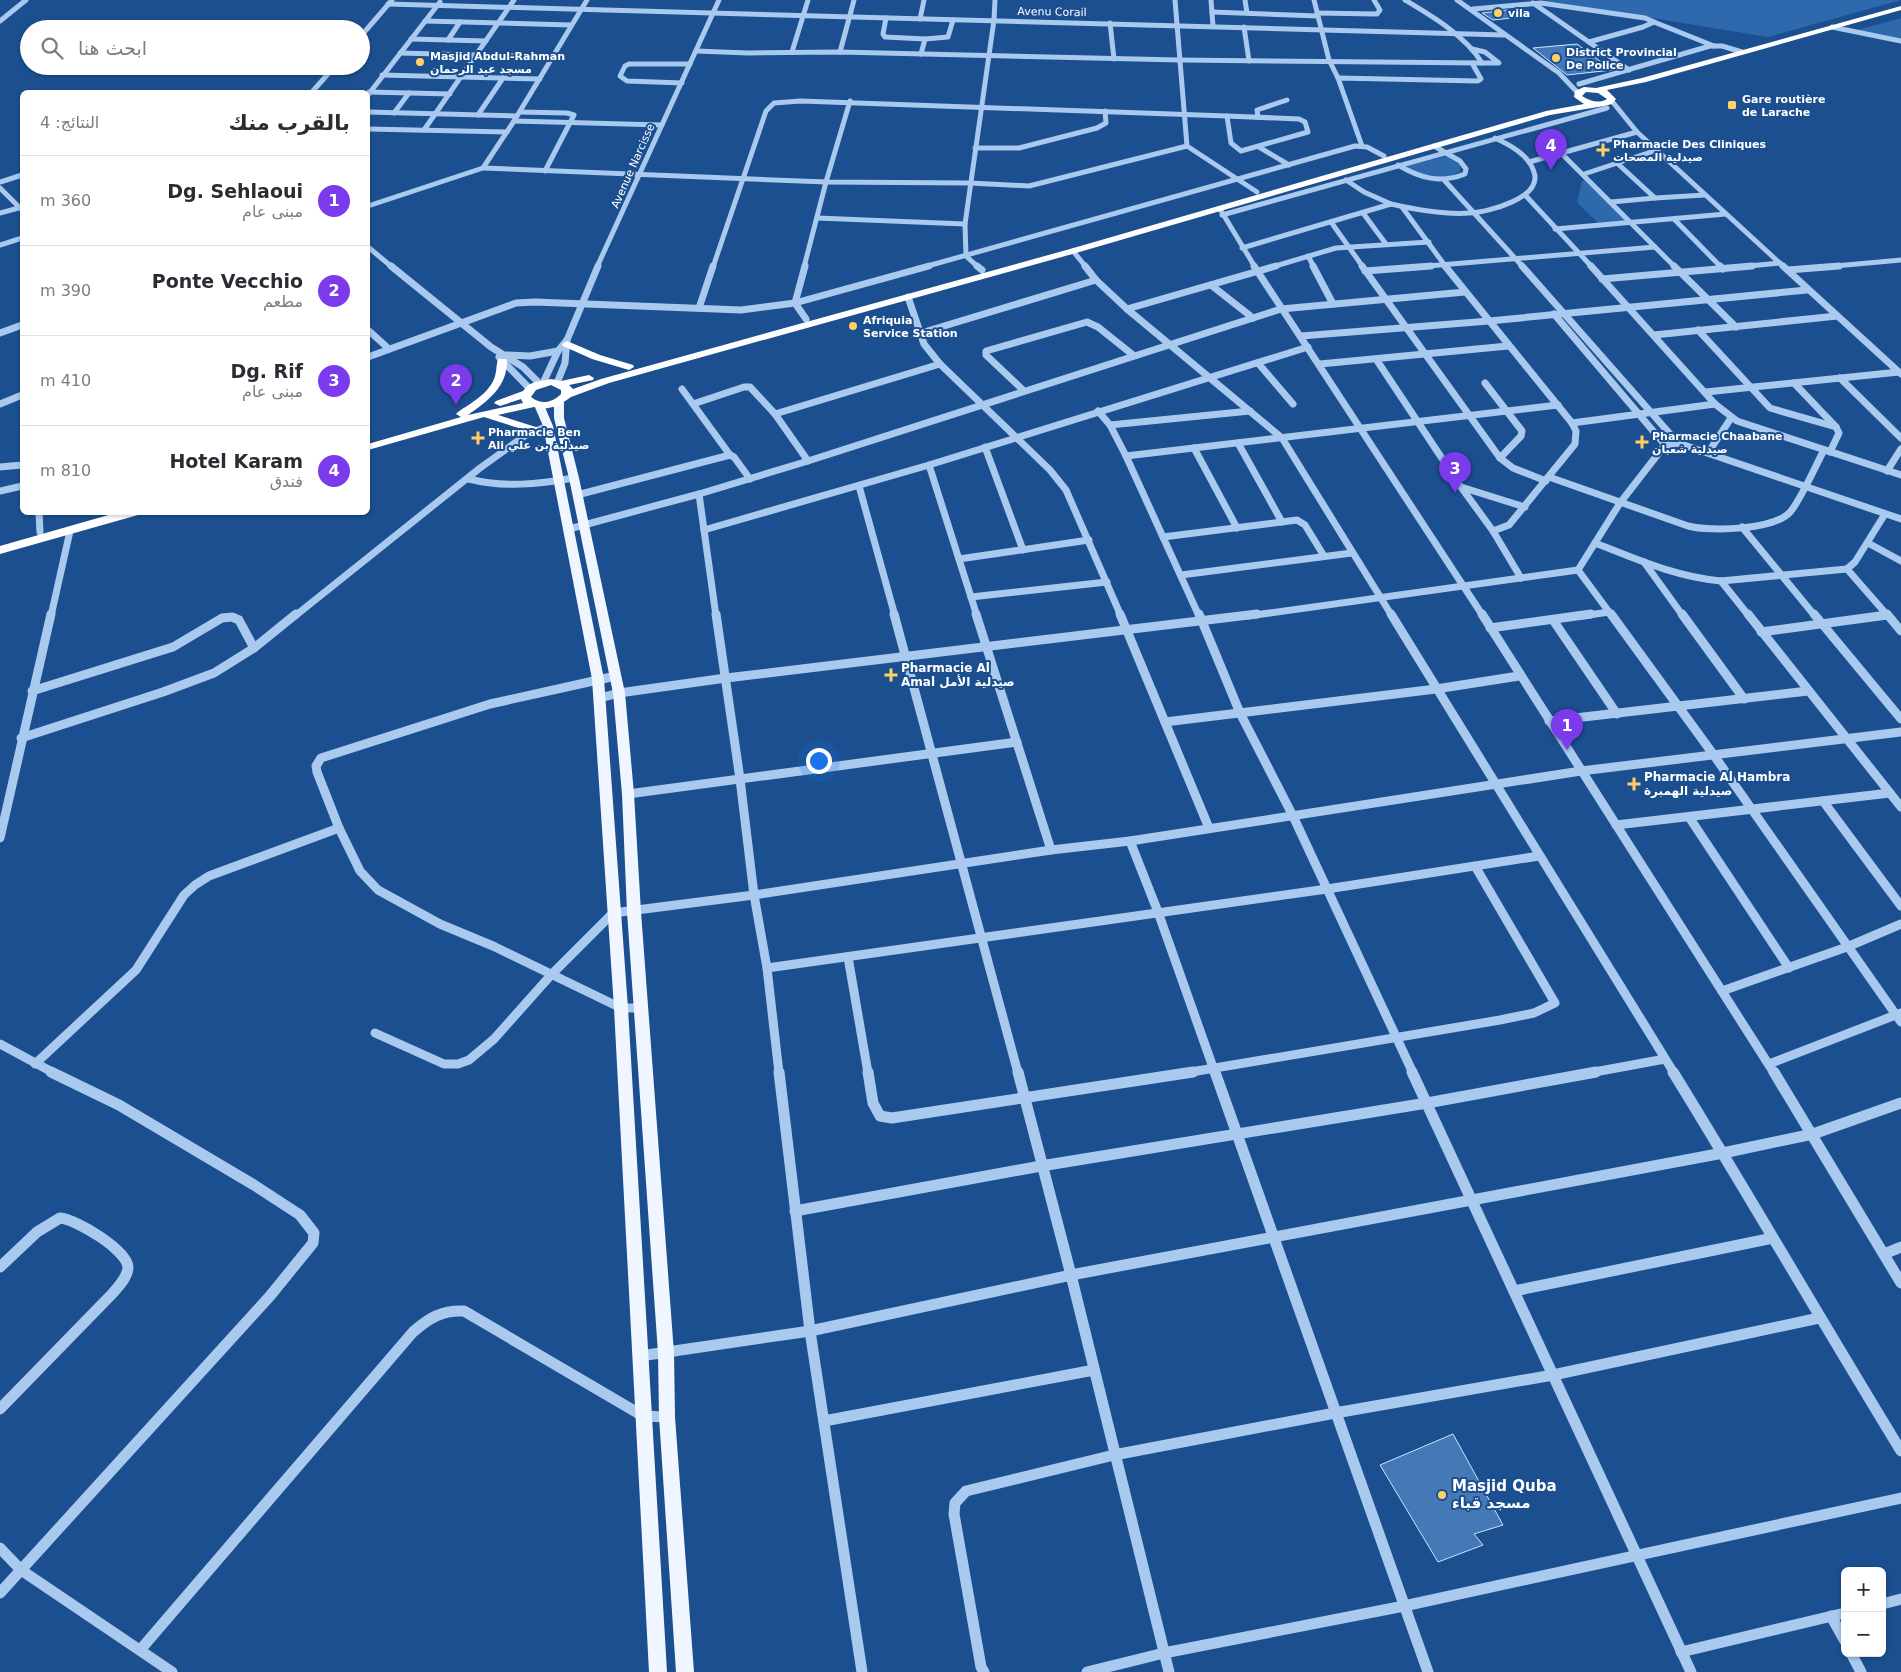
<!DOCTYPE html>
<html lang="ar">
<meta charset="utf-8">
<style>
:root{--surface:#fff;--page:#f2f2f3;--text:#2b2b33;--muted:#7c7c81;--line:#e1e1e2;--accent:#7c3aed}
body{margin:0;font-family:"DejaVu Sans","Noto Naskh Arabic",sans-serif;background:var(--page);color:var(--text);direction:rtl}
.controls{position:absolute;right:15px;bottom:15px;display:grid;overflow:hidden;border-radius:8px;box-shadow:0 1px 4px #0004}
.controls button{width:45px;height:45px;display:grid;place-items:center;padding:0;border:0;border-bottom:1px solid var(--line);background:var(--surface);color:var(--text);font:25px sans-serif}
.you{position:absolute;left:818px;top:760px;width:18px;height:18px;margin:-12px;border:4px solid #fff;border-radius:50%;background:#1a73e8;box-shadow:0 0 0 8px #1a73e833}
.badge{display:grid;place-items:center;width:32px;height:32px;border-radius:50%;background:var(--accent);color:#fff;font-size:16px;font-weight:700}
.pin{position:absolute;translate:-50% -41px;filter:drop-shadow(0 1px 2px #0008)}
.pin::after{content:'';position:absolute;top:26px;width:18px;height:15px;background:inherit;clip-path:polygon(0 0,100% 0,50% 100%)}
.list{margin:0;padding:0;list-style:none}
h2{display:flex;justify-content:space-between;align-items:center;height:65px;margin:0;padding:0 20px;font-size:21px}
h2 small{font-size:16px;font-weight:400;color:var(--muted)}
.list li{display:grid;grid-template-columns:32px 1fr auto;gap:15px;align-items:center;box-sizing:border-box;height:90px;padding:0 20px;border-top:1px solid var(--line)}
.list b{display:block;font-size:19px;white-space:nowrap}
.list p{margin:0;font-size:16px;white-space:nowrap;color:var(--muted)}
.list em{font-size:16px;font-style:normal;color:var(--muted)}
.icon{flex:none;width:28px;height:28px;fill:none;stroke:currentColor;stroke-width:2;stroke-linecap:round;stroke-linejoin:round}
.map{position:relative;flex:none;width:1901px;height:1672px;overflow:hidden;direction:ltr}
.search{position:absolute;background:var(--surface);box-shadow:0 1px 4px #0004;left:20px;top:20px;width:350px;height:55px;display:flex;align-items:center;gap:12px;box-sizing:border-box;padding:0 18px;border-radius:28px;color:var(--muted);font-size:19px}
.panel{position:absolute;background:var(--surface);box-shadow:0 1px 4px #0004;left:20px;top:90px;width:350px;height:425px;border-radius:8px;direction:rtl}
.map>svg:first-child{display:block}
</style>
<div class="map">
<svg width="1901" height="1672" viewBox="0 0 1901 1672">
<rect width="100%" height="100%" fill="#1b4f8f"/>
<g fill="#2e69ad">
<path d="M1542,0H1901L1768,37Z"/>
<path d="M1901,18V39L1854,31Z"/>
<path d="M1447,156L1460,165V172C1441,181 1424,177 1407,166Z"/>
<path d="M1587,180L1628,221L1599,224L1577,202L1582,181Z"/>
</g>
<g fill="#4478b7" stroke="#cfe3fa">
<path d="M1507,10L1521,17L1493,20L1482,13Z"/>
<path d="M1577,44L1612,70L1567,75L1533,48Z"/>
<path d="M1453,1434L1503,1525L1474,1534L1483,1545L1438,1562L1380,1465Z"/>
</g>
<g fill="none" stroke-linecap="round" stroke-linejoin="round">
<g stroke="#a9c9ee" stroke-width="5">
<path d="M1175,0L1187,146L1257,192"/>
<path d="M1211,0L1213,26"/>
<path d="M1245,0L1247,13"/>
<path d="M1314,0L1329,60L1338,78"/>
<path d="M1457,0L1559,73L1578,93"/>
<path d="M1533,3L1629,70"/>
<path d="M388,4L1504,35"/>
<path d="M1473,9L1541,3L1645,18L1654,22L1643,27L1589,42"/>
<path d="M1212,12L1318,16"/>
<path d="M1317,13L1377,14L1380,10L1374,0"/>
<path d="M886,18L883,34L885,37L925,39"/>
<path d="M920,19L924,0"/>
<path d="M0,21L26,0"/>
<path d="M425,21L571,25"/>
<path d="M1654,22L1714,46"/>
<path d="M1110,23L1114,59"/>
<path d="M1244,27L1249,61"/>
<path d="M1832,27L1901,41"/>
<path d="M361,36L392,0"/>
<path d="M411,39L486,41"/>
<path d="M448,40L460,22"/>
<path d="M1472,49L1485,52L1499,63H1482"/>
<path d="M696,51L748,53L840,52L1179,60L1482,63C1466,36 1432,16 1405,0"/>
<path d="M792,52L808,0"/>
<path d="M840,52L854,0"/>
<path d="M400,53L552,57"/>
<path d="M921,54L925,39L948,37L953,20"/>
<path d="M382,75L540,79"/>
<path d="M682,83L627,81L620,76L625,66L629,64H690"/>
<path d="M1579,84L1710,46H1722L1742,52"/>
<path d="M312,92L335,66"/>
<path d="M369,92L450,94"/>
<path d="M368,95L440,2"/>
<path d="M1611,100L1637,132L1784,267"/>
<path d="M368,112L517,116"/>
<path d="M520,112L567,113L574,115L545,171"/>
<path d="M394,113L409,93"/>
<path d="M478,115L503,78"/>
<path d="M1227,116L1299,119L1305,122L1308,132L1241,151L1231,143Z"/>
<path d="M1258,117L1257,110L1287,100"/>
<path d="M514,121L662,125"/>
<path d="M368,129L507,132"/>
<path d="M424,130L514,0"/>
<path d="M1362,146L1338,78L1478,81L1481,79L1472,63"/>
<path d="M1259,147L1289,165"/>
<path d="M975,148H1019L1097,128L1106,123L1105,111"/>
<path d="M1561,153L1675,267"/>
<path d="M1529,162L1637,132"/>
<path d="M1617,163L1655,198L1705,195"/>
<path d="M1398,165C1420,178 1440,184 1465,174L1466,169L1460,161L1434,146"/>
<path d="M483,168L826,182L970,183L1029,186L1187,146"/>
<path d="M1584,174L1657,150"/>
<path d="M1445,181L1523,267"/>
<path d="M0,182L22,175"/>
<path d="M0,188L22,210"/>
<path d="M1525,195L1592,267"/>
<path d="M1611,202L1655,198"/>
<path d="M1391,204C1417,210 1444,215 1470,213C1488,212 1543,198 1534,172C1529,155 1510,145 1495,138"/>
<path d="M368,206L483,168L514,121L587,0"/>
<path d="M1402,207L1446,267"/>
<path d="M1220,209L1255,267"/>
<path d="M0,213L22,207"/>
<path d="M1363,213L1386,244"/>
<path d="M1222,215L1607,108"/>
<path d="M817,218L965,224"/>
<path d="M1674,219L1721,267"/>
<path d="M1331,222L1363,267"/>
<path d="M1555,229L1726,214"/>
<path d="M0,245L22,238"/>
<path d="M368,247L392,267"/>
<path d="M1242,248L1391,204L1364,192L1346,180"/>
<path d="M1073,251L1086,267"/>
<path d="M1308,256L1314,267"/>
<path d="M597,267L719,0"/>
<path d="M713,267L766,111L774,103L801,101L1227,116"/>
<path d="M804,267L826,182L850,101"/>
<path d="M924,267L1355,146L1367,147L1384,156"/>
<path d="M978,267L966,256L965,224L994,20L995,0"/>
<path d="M1272,267L1336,248L1429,242"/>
<path d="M1416,267L1655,247"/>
<path d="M1738,267L1780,263"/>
<path d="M1824,267L1901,260"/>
</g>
<g stroke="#a9c9ee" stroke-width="7">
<path d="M391,266L491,347L523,367L540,384"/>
<path d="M805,266L795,303L806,319"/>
<path d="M977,266L982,270"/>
<path d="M1085,266L1096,280L1127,309L1282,438L1392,616"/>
<path d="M1254,266L1483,616"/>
<path d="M1313,266L1333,304"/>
<path d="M1362,266L1500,458L1513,468L1546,481"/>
<path d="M1445,266L1572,423L1576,431L1575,444L1509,525L1493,531L1521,578"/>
<path d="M1522,266L1678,443"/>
<path d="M1591,266L1715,404"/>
<path d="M1674,266L1736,327"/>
<path d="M1720,266L1723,269"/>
<path d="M1783,266L1901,374"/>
<path d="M1788,270L1839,266"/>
<path d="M1365,271L1431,266"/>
<path d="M1602,279L1752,266"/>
<path d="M1211,285L1253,318"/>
<path d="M908,297L924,344L940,364"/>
<path d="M699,308L713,266"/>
<path d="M1127,309L1276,266"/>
<path d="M1554,314L1665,445"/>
<path d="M368,330L389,349"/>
<path d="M1698,330L1770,408L1836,427"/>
<path d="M0,333L22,325"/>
<path d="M921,333L1096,280"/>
<path d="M1654,335L1837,316"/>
<path d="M1301,336L1489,321L1807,290"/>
<path d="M507,355L530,356L558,351"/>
<path d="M368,357L516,303L535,302L741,310L795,303L929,266"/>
<path d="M499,357L530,389"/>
<path d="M1376,359L1461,487L1493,531"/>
<path d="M1258,363L1293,404"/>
<path d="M1320,364L1508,346"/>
<path d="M1840,378L1901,438"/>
<path d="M543,383L558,351L567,340L598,266"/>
<path d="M557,383L565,363L567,340"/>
<path d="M1485,383L1522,431L1521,436L1500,458"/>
<path d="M1794,383L1836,427L1839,433L1830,452"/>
<path d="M682,389L730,455"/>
<path d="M1023,390L986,355V351L1087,322L1098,327L1133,355"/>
<path d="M1706,392L1899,372"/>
<path d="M0,404L22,395"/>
<path d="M693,404L744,387H750L775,414"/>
<path d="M1098,411L1110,425L1126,456L1199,616"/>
<path d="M1572,423L1715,404L1737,421L1901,475"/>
<path d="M1110,425L1250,411"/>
<path d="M1238,443L1282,522"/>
<path d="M985,447L1023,550"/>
<path d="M1194,448L1237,528"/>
<path d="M1708,453L1731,418"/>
<path d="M1126,456L1558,405"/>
<path d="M808,461L775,414L940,364L1050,470L1066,490L1121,616"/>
<path d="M929,465L977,616"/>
<path d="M0,467L22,465"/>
<path d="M1887,471L1901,449"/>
<path d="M1549,477L1688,526C1710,532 1776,530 1791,511C1802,497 1815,467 1824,450"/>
<path d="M469,479C504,488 539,484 574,478"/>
<path d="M859,486L895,616"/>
<path d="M1461,487L1525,507"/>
<path d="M0,491L22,486"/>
<path d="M699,494L704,530"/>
<path d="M577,495L730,455L734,457L750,479"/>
<path d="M39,512L40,532"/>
<path d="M1742,527L1815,616"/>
<path d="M569,529L699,494L808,461L1281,309L1465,292"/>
<path d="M1163,537L1297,520L1305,525L1324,556"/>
<path d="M1595,543C1636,559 1676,577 1721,581L1847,569L1855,562L1885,514"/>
<path d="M1868,543L1901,561"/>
<path d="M959,559L1089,540"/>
<path d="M1644,562L1683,616"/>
<path d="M1847,569L1888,616"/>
<path d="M1181,575L1352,553"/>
<path d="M1721,581L1749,616"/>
<path d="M971,597L1107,582"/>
<path d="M51,616L70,531"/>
<path d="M295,616L480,468L526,435L548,426"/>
<path d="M716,616L704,530L929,465L1308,347"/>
<path d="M1248,616L1578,570"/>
<path d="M1582,616L1609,612"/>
<path d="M1612,616L1578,570L1620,503L1665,445L1678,443L1901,519"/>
<path d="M1882,616L1887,615"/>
</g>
<g stroke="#a9c9ee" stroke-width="9">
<path d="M716,614L740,779L754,895L767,968L779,1073"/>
<path d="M894,614L1018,1073"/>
<path d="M976,614L1051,850"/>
<path d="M1120,614L1209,828"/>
<path d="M1199,614L1240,713L1293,816L1413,1073"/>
<path d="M1391,614L1674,1073"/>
<path d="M1482,614L1774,1073"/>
<path d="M1611,614L1713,754L1901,1022"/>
<path d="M1682,614L1744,699"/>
<path d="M1748,614L1901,807"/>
<path d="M1814,614L1901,719"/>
<path d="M1887,614L1901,631"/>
<path d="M1553,620L1617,714"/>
<path d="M1490,628L1591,614"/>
<path d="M1761,632L1887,615"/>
<path d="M32,691L173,647L222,618L232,617L239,620L254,648"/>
<path d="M600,698L619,693L726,678L1257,614"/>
<path d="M1549,721L1808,691"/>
<path d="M1165,722L1436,689L1519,676"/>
<path d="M21,738L163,692L214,673L254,648L296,614"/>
<path d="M628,794L1017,742"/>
<path d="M1823,801L1901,906"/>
<path d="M1689,817L1789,968"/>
<path d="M1616,825L1890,793"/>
<path d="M339,828L317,772L316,766L321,758L490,704L616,676"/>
<path d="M0,838L51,614"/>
<path d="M1130,841L1158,912L1215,1073"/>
<path d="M848,957L868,1073"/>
<path d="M767,968L1327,889L1539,856"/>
<path d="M1722,991L1847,947L1901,924"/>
<path d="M375,1033L444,1064H458L469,1060L494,1039L551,975L613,913L754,895L1051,850L1130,841L1581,771L1901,732"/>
<path d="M0,1044L54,1073"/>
<path d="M35,1064L136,970L184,895L195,885L209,876L339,828L360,871L378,890L440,924L493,946L621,1008H642"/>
<path d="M1769,1064L1901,1013"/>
<path d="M1185,1073L1500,1020L1534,1013L1555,1003L1475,866"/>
<path d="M1589,1073L1665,1059"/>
</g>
<g stroke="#a9c9ee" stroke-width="11">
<path d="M779,1072L810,1331L862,1672"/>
<path d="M868,1072L873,1103L880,1116L892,1118L1193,1072"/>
<path d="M1018,1072L1071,1275L1169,1672"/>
<path d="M1215,1072L1428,1672"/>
<path d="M1412,1072L1691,1672"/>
<path d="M1673,1072C1750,1197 1824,1325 1901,1451"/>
<path d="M1774,1072L1901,1283"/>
<path d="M795,1211L1041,1166L1427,1103L1596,1072"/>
<path d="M1884,1254L1901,1247"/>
<path d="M0,1267L37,1232L60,1218C76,1219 127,1250 128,1267C128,1277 118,1287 112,1294L0,1409"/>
<path d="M1514,1291L1773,1238"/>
<path d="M640,1356L810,1331L1071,1275L1723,1153L1813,1134L1901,1103"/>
<path d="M824,1421L1094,1370"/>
<path d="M0,1548L21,1570L172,1672"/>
<path d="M0,1593L270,1296L313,1243L314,1233L300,1215L254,1185L119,1105L51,1072"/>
<path d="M1882,1604L1901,1599"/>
<path d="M1831,1616L1845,1641"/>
<path d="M141,1649L413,1332C429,1318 442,1310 464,1311L643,1416L667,1417"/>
<path d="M1681,1652L1845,1613"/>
<path d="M1851,1653L1861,1672"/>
<path d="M984,1672L981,1667L954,1514L955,1503L966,1491L1114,1455L1335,1413L1553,1375L1819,1318"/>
<path d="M1087,1672L1164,1653L1404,1606L1901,1498"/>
</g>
<g fill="#f0f6ff" fill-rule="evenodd">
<path d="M559,399L564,402V418L579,478L625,693L634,794L641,912L674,1353L675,1417L694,1672H676L659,1417L658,1353L627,912L622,794L613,693L569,478L554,418V402Z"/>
<path d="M539,402L544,405L553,426L604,679L628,1008L667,1672H649L614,1008L592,679L543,426L534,405Z"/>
</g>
<g fill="#fff" fill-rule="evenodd">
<path d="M1901,6V10L1646,82L1607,90L1616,99L1612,104L1604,106L1550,115L1076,253L609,383L571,397L558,406L543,409L534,407L498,415L539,428L541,430L539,432H531L484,417L368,450V444L461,417L456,414L458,412C471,403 488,394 494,379C497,372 496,365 498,359H506L507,361C507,387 488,401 468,415L523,403L521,399L500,406L494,403L496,401L523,391L528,385L535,382L551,379L561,381L589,375L594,378L593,380L569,385L573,389L601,379L1070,249L1546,111L1584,104L1574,97L1575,91L1584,87L1596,88L1642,78ZM1586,92L1598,93L1607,99C1599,104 1590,101 1582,96ZM551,385L561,390V394C552,403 541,405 531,397L536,390Z"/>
<path d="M567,341L600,355L633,365L634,367L629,370L592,359L563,346L562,344Z"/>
<path d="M119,512H140L138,515L0,554V546Z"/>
</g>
</g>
<g fill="#ffd166" stroke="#1b4f8f" stroke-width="2">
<circle cx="1498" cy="13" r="5"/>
<circle cx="1556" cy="58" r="5"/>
<circle cx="420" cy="62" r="5"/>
<rect x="1727" y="100" width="10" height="10" rx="2.5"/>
<path d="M1600.5 142.5h5v5h5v5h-5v5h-5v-5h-5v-5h5z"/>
<circle cx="853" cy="326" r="5"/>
<path d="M475.5 430.5h5v5h5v5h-5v5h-5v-5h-5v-5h5z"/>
<path d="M1639.5 434.5h5v5h5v5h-5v5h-5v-5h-5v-5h5z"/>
<path d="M888.5 667.5h5v5h5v5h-5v5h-5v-5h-5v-5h5z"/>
<path d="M1631.5 776.5h5v5h5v5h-5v5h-5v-5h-5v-5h5z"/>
<circle cx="1442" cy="1495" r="5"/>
</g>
<g text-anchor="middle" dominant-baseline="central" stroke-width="4" stroke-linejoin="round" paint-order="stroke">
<g font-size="11" fill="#fff" stroke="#1b4f8f">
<text transform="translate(1052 12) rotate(1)">Avenu Corail</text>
<text transform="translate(633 166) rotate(-66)">Avenue Narcisse</text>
</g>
<g font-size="11" font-weight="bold" fill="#fff" stroke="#1b4f8f" text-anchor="start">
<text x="1508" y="13">vila</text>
<text x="1566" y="52">District Provincial<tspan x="1566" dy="13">De Police</tspan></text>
<text x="430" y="56">Masjid Abdul-Rahman<tspan x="430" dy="13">مسجد عبد الرحمان</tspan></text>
<text x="1742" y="99">Gare routière<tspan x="1742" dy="13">de Larache</tspan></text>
<text x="1613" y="144">Pharmacie Des Cliniques<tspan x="1613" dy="13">صيدلية المصحات</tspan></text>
<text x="863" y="320">Afriquia<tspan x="863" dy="13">Service Station</tspan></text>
<text x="488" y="432">Pharmacie Ben<tspan x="488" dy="13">Ali صيدلية بن علي</tspan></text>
<text x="1652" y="436">Pharmacie Chaabane<tspan x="1652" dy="13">صيدلية شعبان</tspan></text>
</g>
<g font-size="12" font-weight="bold" fill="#fff" stroke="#1b4f8f" text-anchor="start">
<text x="901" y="668">Pharmacie Al<tspan x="901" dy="14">Amal صيدلية الأمل</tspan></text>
<text x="1644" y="777">Pharmacie Al Hambra<tspan x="1644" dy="14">صيدلية الهمبرة</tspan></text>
</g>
<g font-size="15" font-weight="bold" fill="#fff" stroke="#1b4f8f" text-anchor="start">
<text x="1452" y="1486">Masjid Quba<tspan x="1452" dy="17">مسجد قباء</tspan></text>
</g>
</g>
</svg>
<div class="controls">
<button>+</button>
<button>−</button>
</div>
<div class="you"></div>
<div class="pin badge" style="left:1567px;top:750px">1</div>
<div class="pin badge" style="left:456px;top:405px">2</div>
<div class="pin badge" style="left:1455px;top:493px">3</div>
<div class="pin badge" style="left:1551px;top:170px">4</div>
<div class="search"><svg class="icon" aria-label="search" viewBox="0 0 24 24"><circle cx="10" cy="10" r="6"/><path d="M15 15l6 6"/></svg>ابحث هنا</div>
<section class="panel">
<h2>بالقرب منك<small>النتائج: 4</small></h2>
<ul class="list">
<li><span class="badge">1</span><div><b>Dg. Sehlaoui</b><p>مبنى عام</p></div><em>360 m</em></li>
<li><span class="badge">2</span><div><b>Ponte Vecchio</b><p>مطعم</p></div><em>390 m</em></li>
<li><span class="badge">3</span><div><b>Dg. Rif</b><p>مبنى عام</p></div><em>410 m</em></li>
<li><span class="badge">4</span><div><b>Hotel Karam</b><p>فندق</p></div><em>810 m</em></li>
</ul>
</section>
</div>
